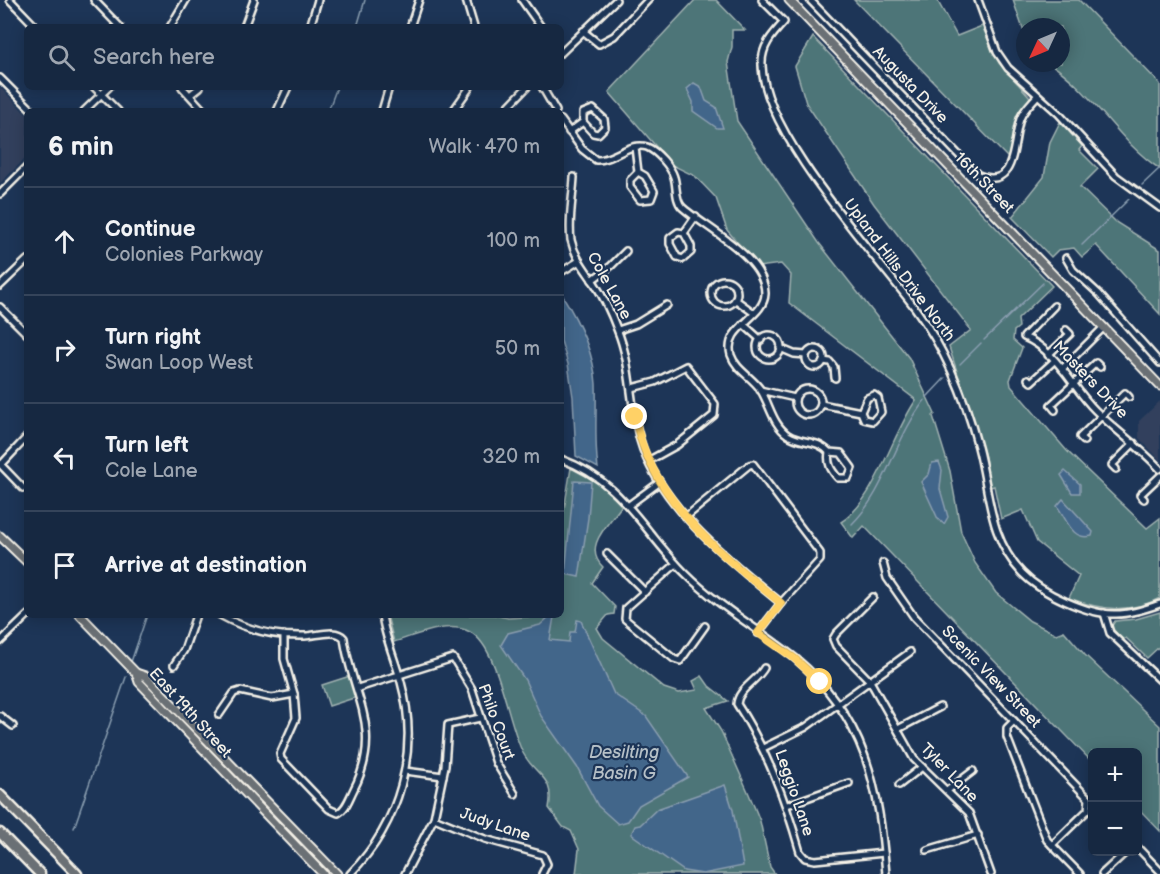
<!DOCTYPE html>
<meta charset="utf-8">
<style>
:root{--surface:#162841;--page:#23344c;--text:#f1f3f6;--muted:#9ea6b1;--line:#35445a}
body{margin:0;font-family:"Balsamiq Sans",sans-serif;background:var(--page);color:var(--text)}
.controls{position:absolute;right:18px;bottom:18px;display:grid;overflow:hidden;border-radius:9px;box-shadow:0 3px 15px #0003}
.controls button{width:54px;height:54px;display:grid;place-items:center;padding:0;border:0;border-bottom:2px solid var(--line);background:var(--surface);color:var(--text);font:30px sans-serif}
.compass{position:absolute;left:1016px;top:18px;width:54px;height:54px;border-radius:50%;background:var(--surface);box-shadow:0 3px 15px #0003;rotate:226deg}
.stop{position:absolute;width:18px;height:18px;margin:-14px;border:4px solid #ffd166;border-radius:50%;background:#fff}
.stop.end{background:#ffd166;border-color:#fff;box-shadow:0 2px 6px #0008}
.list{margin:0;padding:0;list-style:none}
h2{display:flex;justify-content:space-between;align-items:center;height:78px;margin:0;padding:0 24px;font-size:26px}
h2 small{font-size:20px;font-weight:400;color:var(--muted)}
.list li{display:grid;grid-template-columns:39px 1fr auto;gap:18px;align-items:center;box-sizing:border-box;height:108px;padding:0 24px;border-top:2px solid var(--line)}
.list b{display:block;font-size:22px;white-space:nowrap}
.list p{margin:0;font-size:20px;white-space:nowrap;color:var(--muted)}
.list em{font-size:20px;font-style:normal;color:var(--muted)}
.icon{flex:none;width:33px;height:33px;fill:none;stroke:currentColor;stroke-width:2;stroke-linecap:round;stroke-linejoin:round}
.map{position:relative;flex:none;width:1160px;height:874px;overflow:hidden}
.search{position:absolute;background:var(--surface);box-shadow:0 3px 15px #0003;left:24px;top:24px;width:540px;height:66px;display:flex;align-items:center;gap:15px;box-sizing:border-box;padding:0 21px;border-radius:9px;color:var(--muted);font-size:22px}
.panel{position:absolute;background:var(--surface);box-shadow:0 3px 15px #0003;left:24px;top:108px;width:540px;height:510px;border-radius:9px}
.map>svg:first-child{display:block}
</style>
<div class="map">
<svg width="1160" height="874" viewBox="0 0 1160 874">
<rect width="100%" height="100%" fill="#1d3557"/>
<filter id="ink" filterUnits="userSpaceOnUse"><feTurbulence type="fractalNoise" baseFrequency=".0167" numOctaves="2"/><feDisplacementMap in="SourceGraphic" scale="12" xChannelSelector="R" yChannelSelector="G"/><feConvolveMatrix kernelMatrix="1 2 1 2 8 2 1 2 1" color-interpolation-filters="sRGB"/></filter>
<g filter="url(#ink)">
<g fill="#31415d">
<path d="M0,87L27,115V157L0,183Z"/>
<path d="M1160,401V460L1139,438V421Z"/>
</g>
<g fill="#4d7478" stroke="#a0b2b0" stroke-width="1.5">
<path d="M695,0H716L745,30H732V47L728,62L737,121L819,243L909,358L935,414L933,416L950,471L961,532L975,563L996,593L1030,621L1056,634L1064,631L1085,655L1160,726V831L1138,808V752H1092V762L864,526L853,538L841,522C875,501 892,434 916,400L789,303L791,275L781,264L758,267L727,230L716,198L695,176L672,165L609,92Z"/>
<path d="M854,0H937L957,36L982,26L999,63L1030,97L1016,123L1008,158Z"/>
<path d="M1013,0H1079L1160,84V169C1117,141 1092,90 1049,63H1061V27H1025V35Z"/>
<path d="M813,37L1052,286L1018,319L1019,327L1014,331L1013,340L1022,348L1010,380L1011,386L1067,451L1147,528L1160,518V598C1130,614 1100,610 1069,598L1079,576L1037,542L1023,510L1001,519L994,486L990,487L985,457L949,347L971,330L874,204L806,103L795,66Z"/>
<path d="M1060,122L1082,146L1079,150L1098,169L1080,187L1117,223L1160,250V314L1096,245L1082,257L1074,248L1058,250L1051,257L1012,217L1044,177L1050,142Z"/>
<path d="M571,468L597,482L622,505C611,523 581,546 603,567L592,583L615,607L614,614L608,615L597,628L603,638L664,688L679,693L697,690L693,681L702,676L709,686L728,701L706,708L721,731L749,794L760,821L770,867L775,874H576L579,849L571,831L563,827L549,808C555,776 536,777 523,753C508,725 499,647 470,632C448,620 417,635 394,642L387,615H494L508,618L561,615V528Z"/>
<path d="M1160,612V646L1147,658L1126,638L1123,640L1111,627L1115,621L1136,619Z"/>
<path d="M350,676L357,697L329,706L322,685Z"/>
</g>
<g fill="#43668a" stroke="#8a9eb0" stroke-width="1.5">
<path d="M694,83L701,87L706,101L716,107L723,128H717L693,111V102L687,89Z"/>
<path d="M561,293C578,320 594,351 596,384C597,412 594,440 598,468L576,456L573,397L568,364L561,341Z"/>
<path d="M939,462L942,470L940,489L948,517L944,524L938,519L921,482L929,474L932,463Z"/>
<path d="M1065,471L1080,484V493H1072L1061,475Z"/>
<path d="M574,481L591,482L588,518L579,577L565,574Z"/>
<path d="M1063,499L1093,532L1092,536C1071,541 1067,519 1057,506Z"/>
<path d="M549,617H554L550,640L569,642L570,632H575L577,620L581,621L614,694L646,716L688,777L639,805L628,821L618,824L598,806L577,767L541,716L525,680L501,645L508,633L540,625Z"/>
<path d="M725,785L733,810L743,866L703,874L684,871L631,834L635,826L640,825L657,809Z"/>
</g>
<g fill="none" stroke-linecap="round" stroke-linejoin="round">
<g stroke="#8a9eb0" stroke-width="1.5">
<path d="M357,27L365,0"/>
<path d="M328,111L337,87"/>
<path d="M1142,185L1160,168"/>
<path d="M1082,245L1129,199"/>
<path d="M984,340L1043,283"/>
<path d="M960,364L981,343"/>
<path d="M927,397L945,378"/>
<path d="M852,524C887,489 895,438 925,400"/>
<path d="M131,662L147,615"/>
<path d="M74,828L126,677"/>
</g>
<g stroke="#f4f1e8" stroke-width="10">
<g id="minor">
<path d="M10,0L36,27"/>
<path d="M94,0L120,27"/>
<path d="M466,0L474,27"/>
<path d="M522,0L541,27"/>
<path d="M762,0L784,22C772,35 761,47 762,65C763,133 873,252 915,308C945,349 965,397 978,447C990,492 988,537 1022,573C1041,593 1088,615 1116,614C1131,614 1146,609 1160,604"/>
<path d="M810,0L978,175C1017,191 1012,143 1020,119C1023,110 1031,103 1037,96"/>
<path d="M978,0L997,52L1008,68L1059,114L1116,176L1160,208"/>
<path d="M170,27L186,0"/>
<path d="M244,27L254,0"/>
<path d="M310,27L318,0"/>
<path d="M410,27L419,0"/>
<path d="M583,31L599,44L614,36L648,0"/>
<path d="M561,53L616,0"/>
<path d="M0,78L33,111"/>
<path d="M94,87L118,111"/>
<path d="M182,87L204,111"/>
<path d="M542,87L556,111"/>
<path d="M190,95L200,87"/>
<path d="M84,111L109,87"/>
<path d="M277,111L288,87"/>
<path d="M382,111L389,87"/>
<path d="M453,111L470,87"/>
<path d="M504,111L527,87"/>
<path d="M561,120L582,149L596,160C613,161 630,141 647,147C657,151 671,167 674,177C677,186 675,200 682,207C705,228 766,257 765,294C764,318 723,327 731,355C736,370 752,377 760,389C770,404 772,424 788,435C802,444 817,439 829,452C827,464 831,470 838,478H848L852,468L841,453L829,452"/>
<path d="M569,132L583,122L593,133L598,134L605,127L604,119L593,109L583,113V122"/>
<path d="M635,147L638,172L630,180V187L640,200L651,199L654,191L645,176L638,172"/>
<path d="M574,177C573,198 568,220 571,240C575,258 586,270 595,284C604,298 611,313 617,329C632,365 629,403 640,440C658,505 731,562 781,603"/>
<path d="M0,194L27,167"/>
<path d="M684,233L691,246V252L683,259L677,257L670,244V238L678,232L684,233L696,216"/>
<path d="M1066,258L1073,270L1098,293L1160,363"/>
<path d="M561,272L579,261"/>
<circle cx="724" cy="293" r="13"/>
<path d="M592,280L611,266L626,251"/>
<path d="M0,286L27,260"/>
<path d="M736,300L754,313"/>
<path d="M1054,306L1024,337C1056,350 1072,387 1095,410C1116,431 1140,447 1160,469"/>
<path d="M0,307L27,334"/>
<path d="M743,324L761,340"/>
<path d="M618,330L636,324L667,305"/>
<circle cx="769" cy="347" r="12"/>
<path d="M780,348L794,354L806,355"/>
<circle cx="815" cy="358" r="9"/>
<path d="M1048,355L1070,334L1066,330"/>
<path d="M823,361L830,362L834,367L835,378"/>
<path d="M1062,369L1104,327"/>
<path d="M1028,379L1031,382L1054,361"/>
<path d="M632,388L655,382L686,366L715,404L714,415L677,445L648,461"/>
<circle cx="808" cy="402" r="13"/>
<path d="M760,390L795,398"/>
<path d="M821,404L861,412L864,419L873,421L881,412L878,398L874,395L867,398L861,412"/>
<path d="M1055,410L1051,405L1096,363L1100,367"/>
<path d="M1084,441L1080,437L1125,393L1129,397"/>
<path d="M561,459C624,482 642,531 686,574C719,607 759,629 795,658C866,717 879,787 886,874"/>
<path d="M0,464L23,488"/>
<path d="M1,465L27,437"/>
<path d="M1116,469L1112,465L1134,443"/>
<path d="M1144,499L1140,495L1160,476"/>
<path d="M629,505L660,482"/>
<path d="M687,516L749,465L753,464L820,553V560L781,603L758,633"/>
<path d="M607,554L645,592"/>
<path d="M883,563L887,578L914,617L1089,799L1088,810L1052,845"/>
<path d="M676,564L626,608L625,619L674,659L680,661L705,626"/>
<path d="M873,597L836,634L833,639L836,646L870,681L914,759L969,813L991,874"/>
<path d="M1104,613L1110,633L1160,680"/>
<path d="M220,615C245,629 275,637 305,636C316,636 336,628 344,638C351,694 385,730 353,791C349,799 346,809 338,813L329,809L281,759L280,754L296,718L294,694L284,659V635"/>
<path d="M0,642L28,615"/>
<path d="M174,665L184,650L196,615"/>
<path d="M764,668C757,681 738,689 737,704C767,750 785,799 800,852L805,858L815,860L884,853"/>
<path d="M358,688L453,658L472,689L496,763L515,794"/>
<path d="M219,715L234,693L240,691L272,698L294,694"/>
<path d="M0,716L13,726"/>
<path d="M1014,721L1007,728V737L1047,840L1080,874"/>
<path d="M898,729L940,707"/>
<path d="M763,748L806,727L910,652"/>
<path d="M405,771L443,776"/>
<path d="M899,785L922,767"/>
<path d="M948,790L973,771"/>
<path d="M787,805L849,783"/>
<path d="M434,818L485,839L543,855L547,864L542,874"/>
<path d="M1138,848L1160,871"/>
<path d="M927,850L978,835"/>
<path d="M350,874C400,823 420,751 401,682C395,659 385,638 382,615"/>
<path d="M405,874L434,818L445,766L448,725L480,718"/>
<path d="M1102,874L1126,852"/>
</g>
</g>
<g stroke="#f4f1e8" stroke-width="11">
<g id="major">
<path d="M789,0L1160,386"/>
<path d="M0,536L27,562"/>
<path d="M80,615L136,673L139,682L323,874"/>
<path d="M136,673L145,676L337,874"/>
</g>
</g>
<g stroke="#f4f1e8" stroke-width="13">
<g id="highway">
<path d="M0,795L77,874"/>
<path d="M0,833L40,874"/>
</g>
</g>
<use href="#minor" stroke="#1d3557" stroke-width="5"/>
<use href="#major" stroke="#6b6f74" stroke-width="7"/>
<use href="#highway" stroke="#6b6f74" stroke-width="8"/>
</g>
</g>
<g fill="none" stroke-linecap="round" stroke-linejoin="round" filter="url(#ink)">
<path stroke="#ffd166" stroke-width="8" d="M635,417C650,499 720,554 781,603L758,633L794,658L820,682"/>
</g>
<g text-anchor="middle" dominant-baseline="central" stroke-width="4.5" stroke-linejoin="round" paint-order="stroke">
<g font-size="16" fill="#f4f1e8" stroke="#1d3557">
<text transform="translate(910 85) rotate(46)">Augusta Drive</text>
<text transform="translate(984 183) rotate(46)">16th Street</text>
<text transform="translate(899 270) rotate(53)">Upland Hills Drive North</text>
<text transform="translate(609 286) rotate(61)">Cole Lane</text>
<text transform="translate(1090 380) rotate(46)">Masters Drive</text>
<text transform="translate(991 677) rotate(46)">Scenic View Street</text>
<text transform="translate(190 713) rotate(48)">East 19th Street</text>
<text transform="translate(496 722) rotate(70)">Philo Court</text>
<text transform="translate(949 773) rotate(46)">Tyler Lane</text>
<text transform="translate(794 793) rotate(71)">Leggio Lane</text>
<text transform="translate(495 825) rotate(19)">Judy Lane</text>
</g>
<g font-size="18" font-style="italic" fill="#b6c0c7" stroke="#1d3557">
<text x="624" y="752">Desilting<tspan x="624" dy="21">Basin G</tspan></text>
</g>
</g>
</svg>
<div class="controls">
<button>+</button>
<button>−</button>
</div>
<svg class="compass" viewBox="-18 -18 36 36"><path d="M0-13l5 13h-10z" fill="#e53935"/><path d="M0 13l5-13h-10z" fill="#9ea6b1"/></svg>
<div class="stop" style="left:820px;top:682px"></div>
<div class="stop end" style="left:635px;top:417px"></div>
<div class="search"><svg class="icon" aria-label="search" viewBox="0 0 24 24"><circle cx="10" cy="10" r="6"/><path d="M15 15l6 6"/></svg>Search here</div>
<section class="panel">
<h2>6 min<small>Walk · 470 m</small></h2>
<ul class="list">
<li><svg class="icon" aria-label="ahead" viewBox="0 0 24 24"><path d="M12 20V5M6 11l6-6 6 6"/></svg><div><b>Continue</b><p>Colonies Parkway</p></div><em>100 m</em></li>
<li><svg class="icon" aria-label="right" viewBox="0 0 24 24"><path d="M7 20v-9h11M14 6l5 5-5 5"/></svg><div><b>Turn right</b><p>Swan Loop West</p></div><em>50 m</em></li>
<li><svg class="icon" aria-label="left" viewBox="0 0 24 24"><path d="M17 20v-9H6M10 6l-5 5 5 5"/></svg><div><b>Turn left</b><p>Cole Lane</p></div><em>320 m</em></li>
<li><svg class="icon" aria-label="arrive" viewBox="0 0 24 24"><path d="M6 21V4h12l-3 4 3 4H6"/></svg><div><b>Arrive at destination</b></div></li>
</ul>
</section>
</div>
